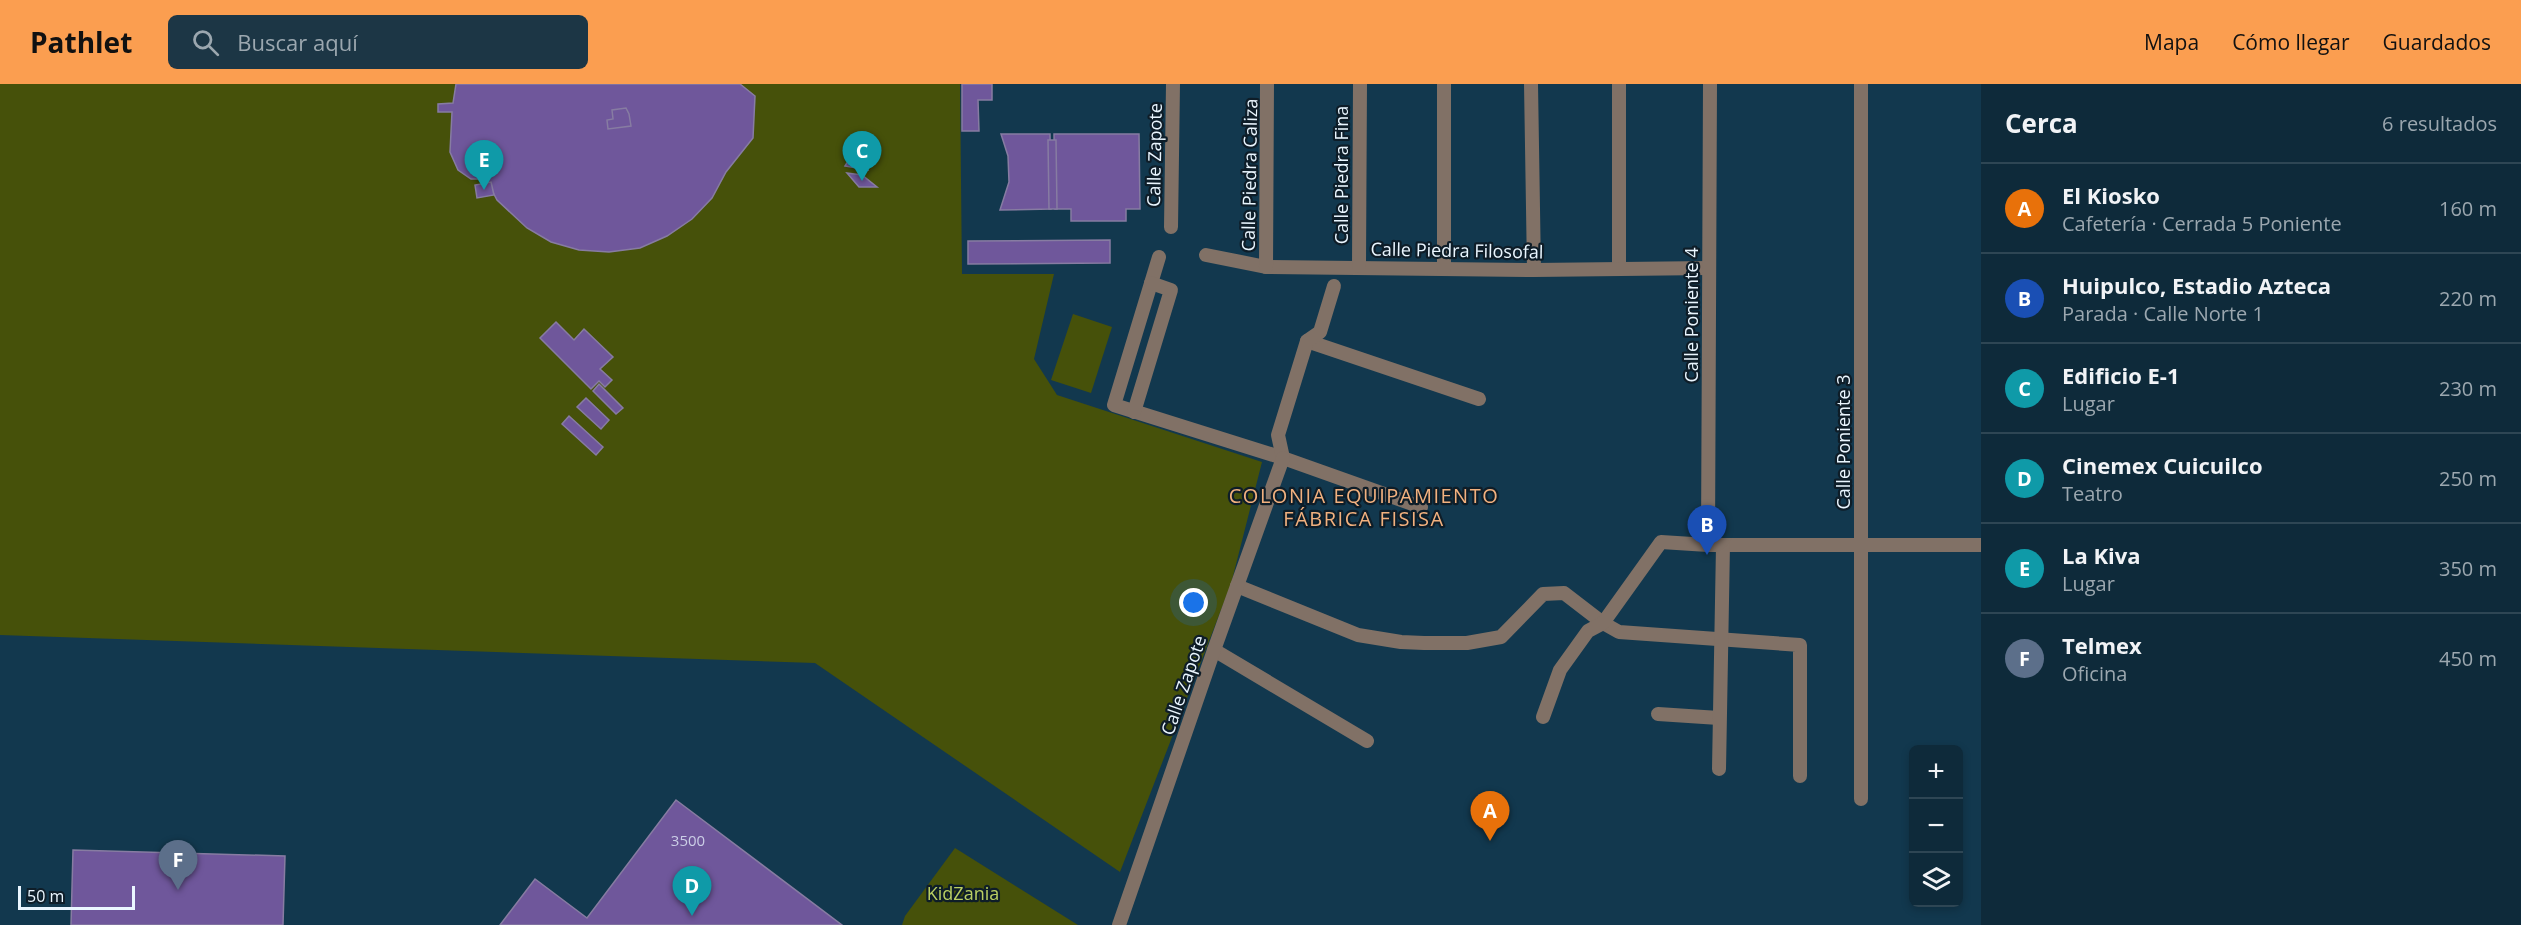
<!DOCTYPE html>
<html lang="es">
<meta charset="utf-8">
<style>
:root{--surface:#0e2a3a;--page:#1c3645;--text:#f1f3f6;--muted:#9ba7af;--line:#2e4654;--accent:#fb9e50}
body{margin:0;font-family:"Open Sans",sans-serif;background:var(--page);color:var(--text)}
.controls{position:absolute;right:18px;bottom:18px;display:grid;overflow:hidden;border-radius:9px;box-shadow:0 3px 9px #0003}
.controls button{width:54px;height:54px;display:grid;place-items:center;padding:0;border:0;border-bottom:2px solid var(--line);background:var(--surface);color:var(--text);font:30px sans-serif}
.scale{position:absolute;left:18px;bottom:15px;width:117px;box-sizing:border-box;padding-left:6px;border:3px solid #eaf6ff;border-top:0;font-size:16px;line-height:21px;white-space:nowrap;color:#eaf6ff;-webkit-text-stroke:4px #0e1d28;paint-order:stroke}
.you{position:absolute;left:1194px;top:519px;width:21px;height:21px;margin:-15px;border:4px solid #fff;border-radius:50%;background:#1a73e8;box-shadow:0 0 0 9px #1a73e833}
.badge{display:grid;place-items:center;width:39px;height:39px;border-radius:50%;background:var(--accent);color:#fff;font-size:20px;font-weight:700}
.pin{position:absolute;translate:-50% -50px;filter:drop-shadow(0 2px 3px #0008)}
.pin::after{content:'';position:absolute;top:32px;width:21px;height:18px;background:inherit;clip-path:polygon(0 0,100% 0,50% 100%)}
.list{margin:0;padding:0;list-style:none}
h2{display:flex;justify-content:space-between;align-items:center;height:78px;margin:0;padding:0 24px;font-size:26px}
h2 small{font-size:20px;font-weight:400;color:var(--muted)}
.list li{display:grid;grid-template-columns:39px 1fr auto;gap:18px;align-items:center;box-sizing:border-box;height:90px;padding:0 24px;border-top:2px solid var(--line)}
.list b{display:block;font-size:22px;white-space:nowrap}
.list p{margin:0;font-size:20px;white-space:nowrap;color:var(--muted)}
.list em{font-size:20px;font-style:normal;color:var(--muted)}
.icon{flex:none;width:33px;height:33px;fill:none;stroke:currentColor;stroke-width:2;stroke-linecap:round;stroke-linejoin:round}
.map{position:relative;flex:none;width:1981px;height:841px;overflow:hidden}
header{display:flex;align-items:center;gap:36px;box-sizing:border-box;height:84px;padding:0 30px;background:var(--accent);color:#111}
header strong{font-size:28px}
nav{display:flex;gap:33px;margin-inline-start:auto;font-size:21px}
.search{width:420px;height:54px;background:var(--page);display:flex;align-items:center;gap:15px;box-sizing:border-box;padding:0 21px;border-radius:9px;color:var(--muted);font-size:22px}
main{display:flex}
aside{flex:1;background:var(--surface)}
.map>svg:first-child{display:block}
</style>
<header>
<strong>Pathlet</strong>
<div class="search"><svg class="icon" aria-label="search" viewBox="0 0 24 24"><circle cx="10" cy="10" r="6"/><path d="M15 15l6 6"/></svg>Buscar aquí</div>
<nav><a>Mapa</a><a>Cómo llegar</a><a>Guardados</a></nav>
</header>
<main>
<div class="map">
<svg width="1981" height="841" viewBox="0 0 1981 841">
<rect width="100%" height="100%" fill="#12384e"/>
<g fill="#46510a">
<path d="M0,0H960L962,190H1054L1034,275L1057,311L1262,378L1231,500L1120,788L815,579L0,551Z"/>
<path d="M1073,230L1112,243L1091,309L1051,296Z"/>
<path d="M955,764L1078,841H902L905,832Z"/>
</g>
<g fill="#6f579b" stroke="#877ca2" stroke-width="1.5">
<path d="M456,0H740L755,12L753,54L726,88L712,114L692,135L667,152L640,164L609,168L579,166L551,158L527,144L497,116L486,95H471L458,86L450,68L452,28H438V20L453,19Z"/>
<path d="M962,0H992V16H978L979,47H962Z"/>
<path d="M626,24L629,30L631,42L608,45L607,36L613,35L612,26Z"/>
<path d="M1001,50H1050L1051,125L1000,126L1009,98L1008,72Z"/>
<path d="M1054,50H1139L1140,125H1126V137H1071V125H1055Z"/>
<path d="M1048,56H1056L1057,125H1049Z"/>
<path d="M850,62L858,63L868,86L845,82L850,74Z"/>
<path d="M847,89L862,91L877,103H859Z"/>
<path d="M491,98L494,111L477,114L475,101Z"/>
<path d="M1110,156V179L968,180V157Z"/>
<path d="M556,238L574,256L584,245L613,273L600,285L612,296L605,303L599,297L591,305L540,254Z"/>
<path d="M599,300L623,324L616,330L593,307Z"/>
<path d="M586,314L609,336L601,345L577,323Z"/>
<path d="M569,332L603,363L596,371L562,340Z"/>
<path d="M676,716L842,841H500L535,795L587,834Z"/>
<path d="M73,766L285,772L283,841H71Z"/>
</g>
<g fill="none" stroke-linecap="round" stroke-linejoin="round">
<g stroke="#817166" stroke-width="14">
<path d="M1531,0L1534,186"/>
<path d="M1619,0V185"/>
<path d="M1171,143L1173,0"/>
<path d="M1206,171L1266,183L1534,186L1709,184"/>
<path d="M1159,173L1114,321L1283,374L1421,423"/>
<path d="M1359,182L1360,0"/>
<path d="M1266,183L1267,0"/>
<path d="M1444,185V0"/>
<path d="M1307,257L1479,315"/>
<path d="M1134,328L1171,206L1151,199"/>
<path d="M1283,374L1278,351L1307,257L1320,248L1334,202"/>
<path d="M1708,461L1710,0"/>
<path d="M1237,502L1358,551L1401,558L1424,559H1467L1501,553L1543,510L1564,509L1603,539L1619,548L1800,561V692"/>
<path d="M1214,566L1367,657"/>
<path d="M1658,630L1719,634"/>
<path d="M1543,633L1560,586L1588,547L1603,539L1661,458L1708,461H1981"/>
<path d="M1719,685L1723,461"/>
<path d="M1861,715V0"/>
<path d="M1119,841L1214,566L1283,374"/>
</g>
</g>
<g text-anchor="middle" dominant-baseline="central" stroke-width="4.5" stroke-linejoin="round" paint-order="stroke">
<g font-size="15" fill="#cbcee6">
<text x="688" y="756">3500</text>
</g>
<g font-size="18" fill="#eaf6ff" stroke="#0e1d28">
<text transform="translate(1154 71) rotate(-89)">Calle Zapote</text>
<text transform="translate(1249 91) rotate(-89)">Calle Piedra Caliza</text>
<text transform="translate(1341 91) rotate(-90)">Calle Piedra Fina</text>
<text transform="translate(1457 166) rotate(1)">Calle Piedra Filosofal</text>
<text transform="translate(1691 231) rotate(-90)">Calle Poniente 4</text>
<text transform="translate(1843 358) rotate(-90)">Calle Poniente 3</text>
<text transform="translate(1183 601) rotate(-71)">Calle Zapote</text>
</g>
<g font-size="18" fill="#bacf63" stroke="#0e1d28">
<text x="963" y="809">KidZania</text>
</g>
<g font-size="20" letter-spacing="1.5" fill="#f2b17f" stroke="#0e1d28">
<text x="1364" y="411">COLONIA EQUIPAMIENTO<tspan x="1364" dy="23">FÁBRICA FISISA</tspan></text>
</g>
</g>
</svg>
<div class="controls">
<button>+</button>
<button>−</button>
<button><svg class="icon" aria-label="layers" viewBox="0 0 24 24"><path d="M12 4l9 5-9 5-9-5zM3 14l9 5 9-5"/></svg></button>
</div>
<div class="scale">50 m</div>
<div class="you"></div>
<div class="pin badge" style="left:1490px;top:757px;background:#e8710a">A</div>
<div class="pin badge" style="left:1707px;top:471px;background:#1a4fb4">B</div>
<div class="pin badge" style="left:862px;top:97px;background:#0f9aa8">C</div>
<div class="pin badge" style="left:692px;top:832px;background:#0f9aa8">D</div>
<div class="pin badge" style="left:484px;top:106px;background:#0f9aa8">E</div>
<div class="pin badge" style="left:178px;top:806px;background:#5c6f8a">F</div>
</div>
<aside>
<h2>Cerca<small>6 resultados</small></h2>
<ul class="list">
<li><span class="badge" style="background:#e8710a">A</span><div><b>El Kiosko</b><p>Cafetería · Cerrada 5 Poniente</p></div><em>160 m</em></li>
<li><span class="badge" style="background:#1a4fb4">B</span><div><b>Huipulco, Estadio Azteca</b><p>Parada · Calle Norte 1</p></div><em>220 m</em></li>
<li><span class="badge" style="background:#0f9aa8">C</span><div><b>Edificio E-1</b><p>Lugar</p></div><em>230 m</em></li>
<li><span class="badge" style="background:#0f9aa8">D</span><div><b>Cinemex Cuicuilco</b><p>Teatro</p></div><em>250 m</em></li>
<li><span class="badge" style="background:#0f9aa8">E</span><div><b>La Kiva</b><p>Lugar</p></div><em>350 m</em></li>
<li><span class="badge" style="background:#5c6f8a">F</span><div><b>Telmex</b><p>Oficina</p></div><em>450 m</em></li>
</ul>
</aside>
</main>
